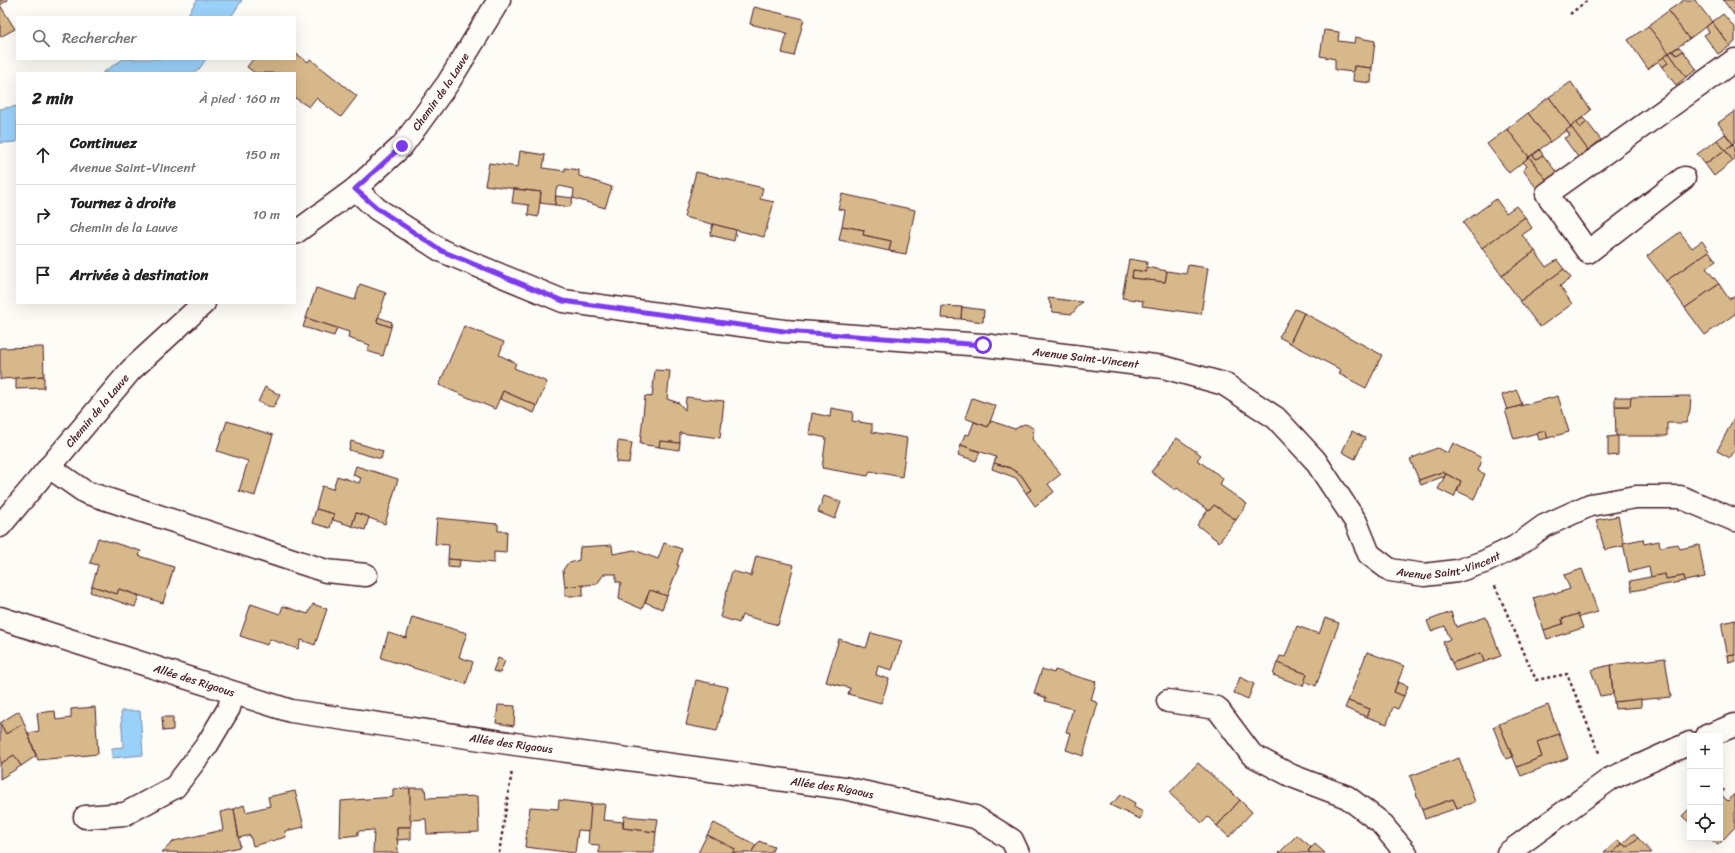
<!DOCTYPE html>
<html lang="fr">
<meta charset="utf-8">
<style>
:root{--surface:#fff;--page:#f6f6f6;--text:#222;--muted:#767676;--line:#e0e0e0}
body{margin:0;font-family:Sriracha,sans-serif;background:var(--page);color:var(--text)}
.controls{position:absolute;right:12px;bottom:12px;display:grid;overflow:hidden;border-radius:0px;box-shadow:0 4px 16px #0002}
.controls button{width:36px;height:36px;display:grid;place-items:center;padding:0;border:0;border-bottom:1px solid var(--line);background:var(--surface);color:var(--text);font:20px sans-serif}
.stop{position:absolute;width:12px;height:12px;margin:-9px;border:3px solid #7c3aed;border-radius:50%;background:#fff}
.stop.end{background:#7c3aed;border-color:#fff;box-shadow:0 1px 4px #0008}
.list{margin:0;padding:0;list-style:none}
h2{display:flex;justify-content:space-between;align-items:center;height:52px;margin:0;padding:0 16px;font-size:17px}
h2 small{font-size:13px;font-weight:400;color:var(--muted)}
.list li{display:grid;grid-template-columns:26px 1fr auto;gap:12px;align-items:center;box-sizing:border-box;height:60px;padding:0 16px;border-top:1px solid var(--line)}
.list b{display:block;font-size:15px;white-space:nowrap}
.list p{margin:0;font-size:13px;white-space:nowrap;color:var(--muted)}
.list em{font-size:13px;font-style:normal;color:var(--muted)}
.icon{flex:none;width:22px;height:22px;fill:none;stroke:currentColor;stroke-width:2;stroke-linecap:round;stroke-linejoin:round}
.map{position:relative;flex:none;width:1735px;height:853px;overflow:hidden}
.search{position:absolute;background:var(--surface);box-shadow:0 4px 16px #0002;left:16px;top:16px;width:280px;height:44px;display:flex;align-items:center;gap:10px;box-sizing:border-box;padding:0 14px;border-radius:0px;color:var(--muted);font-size:15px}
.panel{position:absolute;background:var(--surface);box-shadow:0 4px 16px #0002;left:16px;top:72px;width:280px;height:232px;border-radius:0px}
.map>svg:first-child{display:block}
</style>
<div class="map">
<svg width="1735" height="853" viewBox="0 0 1735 853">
<rect width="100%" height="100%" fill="#fdfcf7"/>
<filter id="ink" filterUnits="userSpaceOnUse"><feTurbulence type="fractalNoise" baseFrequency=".025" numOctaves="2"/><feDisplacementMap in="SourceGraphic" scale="8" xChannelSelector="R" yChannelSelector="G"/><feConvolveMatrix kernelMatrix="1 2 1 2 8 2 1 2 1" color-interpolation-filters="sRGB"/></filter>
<g filter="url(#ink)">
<g fill="#9ad1f9" stroke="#7a8aa7">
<path d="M197,0H242L231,17H186Z"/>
<path d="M123,59H206L200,68L194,73H102Z"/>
<path d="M17,106V142L0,143V109Z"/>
<path d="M121,711H140L143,755L112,758V748L123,747Z"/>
</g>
<g fill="#d7b88a" stroke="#4a1f2b">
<path d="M0,0H8L0,5L15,29L0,37Z"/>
<path d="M1684,0H1695L1712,22L1689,39L1668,11Z"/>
<path d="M1723,0H1735V16Z"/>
<path d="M754,7L804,19L794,56L782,53L787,33L750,24Z"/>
<path d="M1668,11L1689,39L1669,53L1648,26Z"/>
<path d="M1723,14L1735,28V42L1730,46L1712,22Z"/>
<path d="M1712,22L1730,46L1718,54L1704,35L1709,32L1706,27Z"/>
<path d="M1648,26L1669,53L1648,69L1628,40Z"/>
<path d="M1324,30L1339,32L1338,41L1354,43L1355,37L1375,41L1372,68L1354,66L1353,72L1335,70V59L1320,56Z"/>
<path d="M1679,47L1683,51L1677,55L1672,51Z"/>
<path d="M1672,51L1677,55L1683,51L1697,70L1686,77L1669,53Z"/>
<path d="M295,53L308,62L310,59L357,96L341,117L316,98L309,107L295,98V73H255L247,67L253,59H295Z"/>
<path d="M1669,53L1686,77L1676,85L1662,67L1668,63L1664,57Z"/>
<path d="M1664,57L1668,63L1662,67L1658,61Z"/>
<path d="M1354,66L1372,68L1371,83L1353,81Z"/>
<path d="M1571,82L1591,110L1571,127L1549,97Z"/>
<path d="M1549,97L1571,127L1550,142L1528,113Z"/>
<path d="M1735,111V142L1733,144L1718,123Z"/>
<path d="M1528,113L1550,142L1529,157L1507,129Z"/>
<path d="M1583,118L1587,122L1580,128L1576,122Z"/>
<path d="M1576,122L1580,128L1587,122L1601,140L1588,150L1571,127Z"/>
<path d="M1571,127L1588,150L1578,157L1564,138L1570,135L1566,130Z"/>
<path d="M1507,129L1529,157L1509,173L1487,144Z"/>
<path d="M1725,134L1733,144L1725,150L1717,140Z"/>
<path d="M1717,140L1725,150L1705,164L1697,154Z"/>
<path d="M1733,144L1735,147V160L1733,161L1725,150Z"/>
<path d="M1540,150L1543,155L1536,159L1533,155Z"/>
<path d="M1725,150L1733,161L1714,176L1705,164Z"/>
<path d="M520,151L545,155L543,168L565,171V168L579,170V176L612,187L605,208L573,198L574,189L560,186L556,189L555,205L540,203L541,192L485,185L489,163L518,167Z"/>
<path d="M1533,155L1536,159L1543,155L1557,173L1547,181L1529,157Z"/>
<path d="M1529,157L1547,181L1537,189L1523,170L1527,166L1523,162Z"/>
<path d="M696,172L763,188L760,199L774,202L764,237L684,217Z"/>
<path d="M514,189L541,192L538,217L528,215L529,205L512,203Z"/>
<path d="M842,194L915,210L906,254L889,251L891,241L863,235L864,230L842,226L845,210L838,209Z"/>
<path d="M556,196L573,198L570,207L555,205Z"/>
<path d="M1496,199L1506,213L1516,206L1525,217L1482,248L1463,223Z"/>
<path d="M1525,217L1532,228L1522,235L1535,251L1502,276L1482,248Z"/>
<path d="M713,224L736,230L734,241L710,235Z"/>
<path d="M842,226L864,230L863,235L891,241L889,251L839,240Z"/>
<path d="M1680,232L1692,248L1702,241L1709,251L1666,281L1647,256Z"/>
<path d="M1535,251L1546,267L1557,260L1564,269L1520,301L1502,276Z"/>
<path d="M1709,251L1716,261L1706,268L1719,284L1685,308L1666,281Z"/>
<path d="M1129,259L1147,262L1146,272L1133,270L1132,278L1165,282L1167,271L1186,274L1188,265L1208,268L1201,314L1142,306L1143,301L1122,298Z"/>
<path d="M1146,267L1167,271L1165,282L1132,278L1133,270L1146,272Z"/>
<path d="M1564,269L1571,278L1560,286L1572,304L1540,327L1520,301Z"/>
<path d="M360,284L386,293L377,322L391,327L383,356L367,351L370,345L348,338L349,332L306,318L316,288L355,300Z"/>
<path d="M1719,284L1729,299L1735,296V314L1705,335L1685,308Z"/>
<path d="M1048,298L1082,302L1072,314L1053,312Z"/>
<path d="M942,306L962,307L961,319L941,318Z"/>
<path d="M962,307L984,310L983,322L961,319Z"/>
<path d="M1295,309L1304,313L1290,343L1279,337Z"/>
<path d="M1304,313L1382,355L1366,388L1339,374L1341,370L1290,343Z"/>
<path d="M378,317L392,322L391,327L377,322Z"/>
<path d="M306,318L337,328L334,336L303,327Z"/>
<path d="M464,326L504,342L499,355L516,363L514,368L547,382L537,406L503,391L495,409L439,385Z"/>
<path d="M43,347L44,376L2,379L0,380V348Z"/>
<path d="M655,370L670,371L667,399L679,403L685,410L686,397L724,401L720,438L680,433V443L660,441L659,447L640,444L645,396L652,397Z"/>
<path d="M44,376V388L16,389V378Z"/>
<path d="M265,387L280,395L273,408L258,402Z"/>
<path d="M1517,390L1522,405L1507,410L1502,395Z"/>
<path d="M503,391L537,406L534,413L500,399Z"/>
<path d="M1558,396L1569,432L1548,438L1545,431L1514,439L1505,410Z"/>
<path d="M1691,396L1690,410L1686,423H1667V436H1616L1615,406H1630L1631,397Z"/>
<path d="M1615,397H1631L1630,406H1615Z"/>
<path d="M972,398L996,406L988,427L965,418Z"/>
<path d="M831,408L853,412L852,421L872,424V432L907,438L902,477L870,471L868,476L822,468L826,438L809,434L812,413L830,417Z"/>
<path d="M1735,416V450L1730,458L1717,451Z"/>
<path d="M227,421L273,435L255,496L239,491L248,461L217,451Z"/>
<path d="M991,421L1015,429L1024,424L1028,425L1034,429L1032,439L1061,474L1048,484L1054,492L1035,506L1026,493L1031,490L1021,475L1010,468L994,463L996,457L961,445L965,434L969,435L974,422L988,427Z"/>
<path d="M1352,431L1365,438L1355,459L1342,452Z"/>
<path d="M1545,431L1548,438L1539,440L1537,433Z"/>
<path d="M1616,436H1618V455L1608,456V437Z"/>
<path d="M1177,438L1201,455L1197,460L1223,478L1220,485L1247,504L1236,520L1214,505L1209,511L1177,488L1175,490L1151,472Z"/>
<path d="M351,441L383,451L381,459L349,450Z"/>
<path d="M618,441L632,443L629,463L616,462Z"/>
<path d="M660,441L680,443L679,450L659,447Z"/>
<path d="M1453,443L1480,457L1481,463L1478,471L1485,474L1474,499L1457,491L1461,481L1442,472L1419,480L1410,459L1437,448L1448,453Z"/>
<path d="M961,445L980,452L976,461L958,455Z"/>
<path d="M994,463L1010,468L1016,472L1021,475L1031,490L1026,493L1016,478L992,469Z"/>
<path d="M356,466L398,479L385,524L356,513L352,526L333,520L334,514L316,509L322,486L333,489L337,476L359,483L361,478L353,475Z"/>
<path d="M1442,472L1446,474L1443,478L1442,477L1421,485L1419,480Z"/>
<path d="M1446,474L1461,481L1454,497L1438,489Z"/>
<path d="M824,496L841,502L835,519L818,512Z"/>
<path d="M1214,505L1236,520L1219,542L1197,525L1208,510L1209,511Z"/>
<path d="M316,509L334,514L330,528L312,523Z"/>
<path d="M356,513L369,517L365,530L352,526Z"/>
<path d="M1618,516L1624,546L1605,550L1596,520Z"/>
<path d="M437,518L498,524V531H507L506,553L494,552V563L448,559L449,545L435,544Z"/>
<path d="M98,538L141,551L139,556L174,567L163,603L119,589L117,594L92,586L98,565L90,563Z"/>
<path d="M1643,539L1644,544L1659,541L1660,547L1678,544L1680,549L1699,545L1705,577L1685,581L1684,576L1666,579L1665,574L1651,577L1649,567L1629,572L1623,543Z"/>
<path d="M664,543L682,549L677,565H679L667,596L650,590L642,609L619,599L621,582H616V574H604L597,584L565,587L563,570L567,564L579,560L580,547L612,545L613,554L634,550L658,559Z"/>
<path d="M756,556L794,565L778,625L742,615L739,623L720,617L732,571L751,576Z"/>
<path d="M448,559L460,560L459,568L448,567Z"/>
<path d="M1582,569L1598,612L1579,617L1578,614L1562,619L1563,624L1544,630L1533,598L1554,592L1555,594L1570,589L1564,575Z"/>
<path d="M1665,574L1666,579L1684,576L1685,581L1632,591L1630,581Z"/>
<path d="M583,585V596H565V587Z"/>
<path d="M92,586L117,594L119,589L139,596L135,607L90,592Z"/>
<path d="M650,590L667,596L662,609L645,602Z"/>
<path d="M251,604L280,614L283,606L308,614L313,604L327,609L315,645L301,640L298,649L269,639L267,645L240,636Z"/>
<path d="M1451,612L1456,627L1486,617L1501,656L1484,662L1481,653L1452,663L1443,642L1450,639L1445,626L1431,631L1427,621Z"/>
<path d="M1578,614L1583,628L1547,639L1544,630L1563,624L1562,619Z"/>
<path d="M412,617L467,633L459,657L473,662L466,684L381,658L388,633L406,638Z"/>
<path d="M1325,618L1339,623L1316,686L1304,681L1307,674L1277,663L1280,656L1285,657L1297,626L1319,634Z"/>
<path d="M1735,620V655L1728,656L1722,628L1723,623Z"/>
<path d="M871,633L902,641L892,670L878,666L876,675L889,679L881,703L848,694L850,688L826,682L839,639L866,648Z"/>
<path d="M1367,652L1404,666L1394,692L1404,696L1398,709L1393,707L1387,724L1367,717L1370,709L1348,701Z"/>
<path d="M1481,653L1484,662L1455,671L1452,663Z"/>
<path d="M1735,655V661L1729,663L1728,656Z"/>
<path d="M498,658L505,661L500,673L493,671Z"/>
<path d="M1665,658L1671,697L1614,702L1610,665Z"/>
<path d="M1277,663L1307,674L1303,686L1273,675Z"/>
<path d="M1610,665L1613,694L1600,696L1591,670Z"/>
<path d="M1042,669L1054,673L1055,670L1096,682L1091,700L1098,703L1083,756L1066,750L1071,733L1066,732L1073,709L1045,701L1046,698L1034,693Z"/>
<path d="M1240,677L1254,684L1248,699L1234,693Z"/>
<path d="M696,680L728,687L717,731L686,725Z"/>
<path d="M1398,682L1408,686L1404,696L1394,692Z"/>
<path d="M1641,699V707L1615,709L1614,702Z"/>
<path d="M1348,701L1370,709L1367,717L1345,708Z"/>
<path d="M498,705L515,706L514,726L496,723Z"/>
<path d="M1548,705L1559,734L1537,742L1542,757L1517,767L1499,724Z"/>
<path d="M95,707L98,754L38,760L28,733L39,731L37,713L55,711L56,720L71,718V709Z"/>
<path d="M19,711L24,723L6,734L0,723Z"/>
<path d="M162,717H173V730L163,731Z"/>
<path d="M0,723L6,734L24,723L36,756L21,766L14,755L0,764Z"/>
<path d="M1499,724L1513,757L1506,759L1493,727Z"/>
<path d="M1559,734L1568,758L1521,776L1517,767L1542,757L1537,742Z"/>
<path d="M14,755L21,766L0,779V764Z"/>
<path d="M1459,758L1475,802L1457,808L1453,799L1422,810L1410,776Z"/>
<path d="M1198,763L1240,800L1217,826L1208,817L1202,823L1169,793Z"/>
<path d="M410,788L411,827H397L398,853H373L374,830L358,831V835L340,837L341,801L393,797V789Z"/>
<path d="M410,788H425L426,798L478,796L479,832L427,834L426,819L410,820Z"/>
<path d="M1720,788L1725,790L1720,794L1728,801L1734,794L1735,795V827L1718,845L1709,838H1720Z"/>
<path d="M295,791L304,827L285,831L286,837L253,846L250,835L239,838L234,809L244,805L246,812L270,806L268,797Z"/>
<path d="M1121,795L1135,803L1134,807L1143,812L1140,819L1110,805Z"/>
<path d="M1453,799L1457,808L1425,819L1422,810Z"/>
<path d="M559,800L591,804L590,831L578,830L575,853L525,847L530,807L558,809Z"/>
<path d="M1240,800L1252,812L1229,837L1217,826Z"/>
<path d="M591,804H605L603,820L623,822V828L656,832L654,853H599V845L588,844Z"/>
<path d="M1690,808V823L1682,816Z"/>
<path d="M234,809L240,847L212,853L162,852L174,841L223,830L220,812Z"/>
<path d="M624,816L658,819L656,832L623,828Z"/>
<path d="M714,823L756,845L751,853H733L735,849L707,835Z"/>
<path d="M397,827H411V839L397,840Z"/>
<path d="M1634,833L1638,838L1627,847L1622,844Z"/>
<path d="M707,835L735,849L733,853H698Z"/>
<path d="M1297,835L1311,847L1308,851L1311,853H1279Z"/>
<path d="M1638,838L1652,853H1612L1622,844L1627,847Z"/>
<path d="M1618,840L1622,844L1612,853H1604Z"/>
<path d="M759,841L774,847L771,853H751Z"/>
<path d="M1315,844L1325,853H1311L1308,851Z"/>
</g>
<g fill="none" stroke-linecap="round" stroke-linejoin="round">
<g stroke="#4a1f2b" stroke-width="25">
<g id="minor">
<path d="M1684,178L1588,252L1547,194L1735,60"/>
<path id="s1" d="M355,189L377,209L442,251L563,301L784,331L983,345L1163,367L1224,384L1276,418L1315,460L1356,522L1369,554L1390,570L1424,575L1457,571L1484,562L1515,547L1544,526L1590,505L1636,497H1680L1735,520"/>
<path id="s2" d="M295,233L355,189L402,146L448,83L499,0"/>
<path d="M49,467L85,492L326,571L366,575"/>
<path id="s3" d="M0,526L131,370L204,303"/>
<path id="s4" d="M0,618L291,711L515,744L844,788L975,817L1012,840L1018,853"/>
<path d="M1168,701L1217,708L1252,755L1292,776L1347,797L1380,822L1406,853"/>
<path d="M1707,736L1735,725"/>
<path d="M85,817L125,814L175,787L207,745L229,708L233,693"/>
<path d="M1508,853L1610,779L1690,743"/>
</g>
</g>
<g stroke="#4a1f2b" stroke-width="2.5" stroke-dasharray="3 3" stroke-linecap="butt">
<path d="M1570,14L1588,0"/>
<path d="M1495,586L1536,680L1567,674L1600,755"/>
<path d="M499,853L512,771"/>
</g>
<use href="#minor" stroke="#fdfcf7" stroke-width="22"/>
</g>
</g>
<g fill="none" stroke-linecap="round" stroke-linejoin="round" filter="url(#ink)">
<path stroke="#7c3aed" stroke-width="5" d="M402,146L355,189L377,208L442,251L563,301L784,331L983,345"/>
</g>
<g text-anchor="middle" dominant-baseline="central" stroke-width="3" stroke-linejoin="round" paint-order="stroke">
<g font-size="11" fill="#4a1f2b" stroke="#fdfcf7">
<text stroke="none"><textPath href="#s2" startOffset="205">Chemin de la Lauve</textPath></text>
<text stroke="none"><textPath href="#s1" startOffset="764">Avenue Saint-Vincent</textPath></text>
<text stroke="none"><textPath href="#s3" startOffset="151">Chemin de la Lauve</textPath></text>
<text stroke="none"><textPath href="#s1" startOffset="1220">Avenue Saint-Vincent</textPath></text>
<text stroke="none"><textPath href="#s4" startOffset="204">Allée des Rigaous</textPath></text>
<text stroke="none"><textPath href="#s4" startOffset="528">Allée des Rigaous</textPath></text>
<text stroke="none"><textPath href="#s4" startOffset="852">Allée des Rigaous</textPath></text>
</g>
</g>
</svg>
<div class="controls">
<button>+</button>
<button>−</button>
<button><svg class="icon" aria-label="locate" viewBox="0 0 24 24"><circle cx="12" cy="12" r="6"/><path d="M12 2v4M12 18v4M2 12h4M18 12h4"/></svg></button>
</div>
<div class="stop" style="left:983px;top:345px"></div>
<div class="stop end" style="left:402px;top:146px"></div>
<div class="search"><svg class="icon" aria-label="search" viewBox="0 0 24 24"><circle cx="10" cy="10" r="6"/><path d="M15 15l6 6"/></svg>Rechercher</div>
<section class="panel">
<h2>2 min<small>À pied · 160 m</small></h2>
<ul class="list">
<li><svg class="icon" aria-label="ahead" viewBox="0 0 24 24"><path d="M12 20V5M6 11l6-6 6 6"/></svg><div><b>Continuez</b><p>Avenue Saint-Vincent</p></div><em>150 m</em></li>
<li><svg class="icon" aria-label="right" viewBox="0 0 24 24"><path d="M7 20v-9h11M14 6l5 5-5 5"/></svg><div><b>Tournez à droite</b><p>Chemin de la Lauve</p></div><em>10 m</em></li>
<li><svg class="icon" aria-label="arrive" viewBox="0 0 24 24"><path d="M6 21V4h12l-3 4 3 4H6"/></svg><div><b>Arrivée à destination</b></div></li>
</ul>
</section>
</div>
